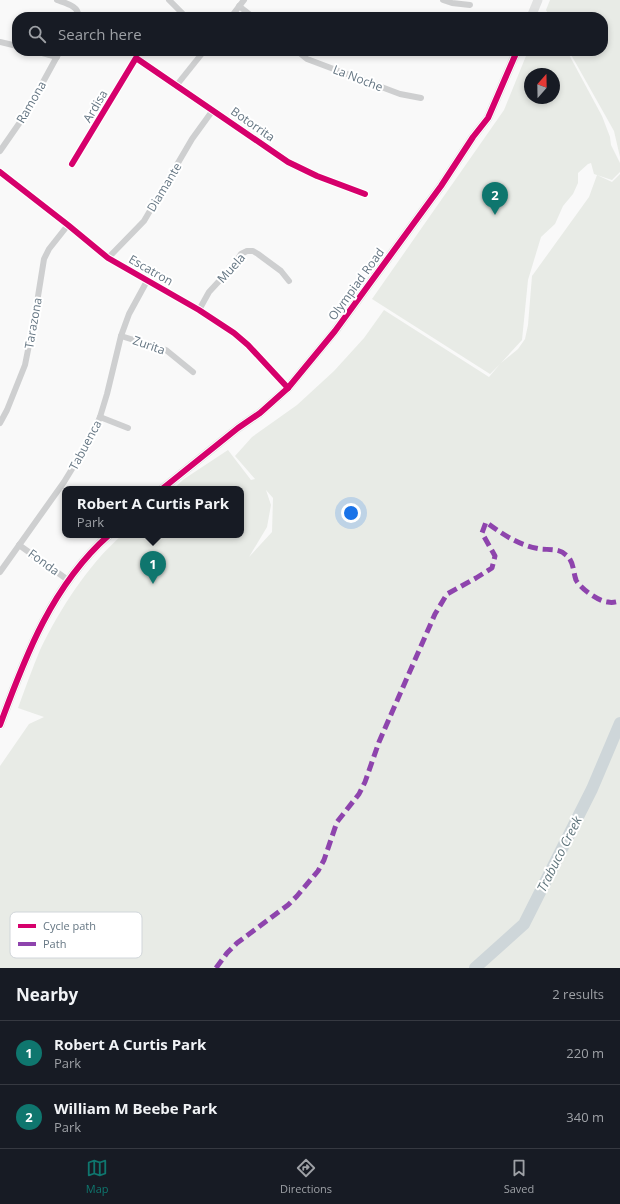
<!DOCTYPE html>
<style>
:root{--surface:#171b24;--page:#242831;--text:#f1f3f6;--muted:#9ea1a6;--line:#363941;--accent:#0f766e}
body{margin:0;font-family:"Open Sans",sans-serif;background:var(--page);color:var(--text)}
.compass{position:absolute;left:524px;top:68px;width:36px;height:36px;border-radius:50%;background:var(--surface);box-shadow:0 2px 6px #0003;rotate:20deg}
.you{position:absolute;left:351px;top:513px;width:14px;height:14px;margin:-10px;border:3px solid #fff;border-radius:50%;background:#1a73e8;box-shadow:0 0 0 6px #1a73e833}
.badge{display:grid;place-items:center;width:26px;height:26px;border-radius:50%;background:var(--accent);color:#fff;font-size:13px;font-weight:700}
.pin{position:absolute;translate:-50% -33px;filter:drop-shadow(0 1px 2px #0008)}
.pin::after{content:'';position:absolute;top:21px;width:14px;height:12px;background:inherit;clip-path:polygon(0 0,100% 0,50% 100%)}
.popup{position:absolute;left:62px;top:486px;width:182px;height:52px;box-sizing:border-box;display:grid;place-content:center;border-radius:8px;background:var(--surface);filter:drop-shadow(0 1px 3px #0005);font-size:13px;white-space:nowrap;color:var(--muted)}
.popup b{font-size:15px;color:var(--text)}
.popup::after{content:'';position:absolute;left:50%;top:100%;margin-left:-8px;border:8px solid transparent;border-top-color:var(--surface)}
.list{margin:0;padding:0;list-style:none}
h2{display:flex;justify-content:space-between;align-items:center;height:52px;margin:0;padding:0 16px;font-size:17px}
h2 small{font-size:13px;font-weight:400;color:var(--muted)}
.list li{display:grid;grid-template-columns:26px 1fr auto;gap:12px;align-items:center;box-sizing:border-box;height:64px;padding:0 16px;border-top:1px solid var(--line)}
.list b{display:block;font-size:15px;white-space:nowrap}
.list p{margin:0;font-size:13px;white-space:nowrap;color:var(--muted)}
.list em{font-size:13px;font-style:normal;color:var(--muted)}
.icon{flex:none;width:22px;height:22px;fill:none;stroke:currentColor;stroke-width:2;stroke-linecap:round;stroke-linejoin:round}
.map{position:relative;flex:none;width:620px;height:968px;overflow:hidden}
.search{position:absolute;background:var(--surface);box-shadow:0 2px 6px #0003;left:12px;right:12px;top:12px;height:44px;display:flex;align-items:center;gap:10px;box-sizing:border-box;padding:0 14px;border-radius:16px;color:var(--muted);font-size:15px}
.sheet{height:180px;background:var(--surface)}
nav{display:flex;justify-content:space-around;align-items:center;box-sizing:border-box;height:56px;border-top:1px solid var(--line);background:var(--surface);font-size:11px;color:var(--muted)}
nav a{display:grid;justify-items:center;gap:2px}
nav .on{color:var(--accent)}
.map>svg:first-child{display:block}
</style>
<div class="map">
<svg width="620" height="968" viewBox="0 0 620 968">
<rect width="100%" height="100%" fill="#f9f9f9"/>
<g fill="#e8ebe6" fill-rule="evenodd">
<path d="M550,0H620V157L614,131L569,51H603V17H550L546,10Z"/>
<path d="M528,51H567L602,116L610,137L611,145L620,163V172L612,180L597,175L612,182L620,174V968H0V766L29,724L44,717L18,708C25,689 32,669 40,650C60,609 87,566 122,535H241V489H173L184,479L228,450L251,480L255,479L235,456L252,437L297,405L334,371L364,338L384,310L489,377L500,364L490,374L372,299L504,110ZM530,74H554V98H530ZM591,163L594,174L597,175L589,197L532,276L528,325L525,339L518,349L501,363L522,340L528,280L541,237L555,224L563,206L573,194L578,183V173L588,164ZM266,490L273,498L272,532L249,557L267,527L271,505Z"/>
</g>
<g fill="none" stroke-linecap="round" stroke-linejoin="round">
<path stroke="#ced6d9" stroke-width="12" d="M475,968L524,924L592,789L620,723"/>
<g stroke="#cecfd0" stroke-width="6">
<path d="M57,0C65,3 80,6 78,17"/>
<path d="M169,0L186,17"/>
<path d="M443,0L452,3L470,5"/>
<path d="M239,6L253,17"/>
<path d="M231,17L244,0"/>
<path d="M0,42L17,46"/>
<path d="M35,51L57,57"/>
<path d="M297,51L307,59L400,94L421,98"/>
<path d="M176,86L204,51"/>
<path d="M0,151L25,115L60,51"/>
<path d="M72,164L136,58L288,162L317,176L365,194"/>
<path d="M0,172L68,225L108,258L199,310L234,333L248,345L288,388"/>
<path d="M108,258L144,221L192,139L213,110"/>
<path d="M199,310L209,292L233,266L241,254L247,251H253L258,254L281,271L289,281"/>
<path d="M121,336L166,350L193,372"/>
<path d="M100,417L128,428"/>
<path d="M0,423L7,410L25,365L35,315L44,259L49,249L68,225"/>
<path d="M19,545L68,580"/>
<path d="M0,572L64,482L91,438L100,417L107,394L121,336L129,314L147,281"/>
</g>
<g stroke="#e1e2e2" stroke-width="9">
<path d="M531,17L538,0"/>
<path d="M162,489L238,428L260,413L288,388L335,331L441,186L473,137L488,118L517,51"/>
<path d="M0,725C25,657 52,585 109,535"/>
</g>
<path stroke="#8e44ad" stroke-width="5" stroke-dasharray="10 5" stroke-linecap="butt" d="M216,968L227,953L237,943L288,905L297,896L318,871L324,860L337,822L359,794L365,782L379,742L435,614L447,594L476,578L492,568L495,556L482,533L486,522C498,531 511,540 525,545C530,547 535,548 540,549C549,550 559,548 566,555C574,561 573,572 576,580C580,588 599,602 608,602C612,603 616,602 620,601"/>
<g stroke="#fff" stroke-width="8">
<g id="cycleway">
<path d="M72,164L136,58L288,162L317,176L365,194"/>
<path d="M0,172L68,225L108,258L199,310L234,333L248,345L288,388"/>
<path d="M162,489L238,428L260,413L288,388L335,331L441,186L473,137L488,118L517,51"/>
<path d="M0,725C25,657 52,585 109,535"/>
</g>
</g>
<use href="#cycleway" stroke="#d6006c" stroke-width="6"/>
</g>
<g text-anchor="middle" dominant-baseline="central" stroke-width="4" stroke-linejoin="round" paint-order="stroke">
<g font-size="12" fill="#657683" stroke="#fff">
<text transform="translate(358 78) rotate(21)">La Noche</text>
<text transform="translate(31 102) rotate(-60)">Ramona</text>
<text transform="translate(95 106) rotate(-59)">Ardisa</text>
<text transform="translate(253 124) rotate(35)">Botorrita</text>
<text transform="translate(164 187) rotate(-59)">Diamante</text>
<text transform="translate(231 268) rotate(-48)">Muela</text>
<text transform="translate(151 270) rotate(30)">Escatron</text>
<text transform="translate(356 284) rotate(-54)">Olympiad Road</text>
<text transform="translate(33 323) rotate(-80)">Tarazona</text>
<text transform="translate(149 345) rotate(19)">Zurita</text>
<text transform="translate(85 445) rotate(-62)">Tabuenca</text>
<text transform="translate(44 562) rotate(36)">Fonda</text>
</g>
<g font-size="13" font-style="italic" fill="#60757c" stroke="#fff">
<text transform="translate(559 854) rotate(-63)">Trabuco Creek</text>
</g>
</g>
<rect x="10" y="912" width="132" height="46" rx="6" fill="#fff" stroke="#d1d6da" stroke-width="1"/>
<rect x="18" y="924" width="18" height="4" fill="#d6006c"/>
<rect x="18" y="942" width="18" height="4" fill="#8e44ad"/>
<g font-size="11" fill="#657683">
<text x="43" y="930">Cycle path</text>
<text x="43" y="948">Path</text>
</g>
</svg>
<svg class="compass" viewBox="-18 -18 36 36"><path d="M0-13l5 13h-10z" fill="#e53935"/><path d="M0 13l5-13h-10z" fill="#9ea1a6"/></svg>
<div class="you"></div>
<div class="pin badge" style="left:153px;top:584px">1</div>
<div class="popup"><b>Robert A Curtis Park</b>Park</div>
<div class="pin badge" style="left:495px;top:215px">2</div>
<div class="search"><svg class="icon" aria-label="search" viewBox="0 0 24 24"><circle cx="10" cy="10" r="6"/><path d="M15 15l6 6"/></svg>Search here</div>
</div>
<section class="sheet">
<h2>Nearby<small>2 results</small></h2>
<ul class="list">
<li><span class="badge">1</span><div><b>Robert A Curtis Park</b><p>Park</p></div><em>220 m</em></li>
<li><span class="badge">2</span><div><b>William M Beebe Park</b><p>Park</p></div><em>340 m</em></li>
</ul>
</section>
<nav>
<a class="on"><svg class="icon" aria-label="map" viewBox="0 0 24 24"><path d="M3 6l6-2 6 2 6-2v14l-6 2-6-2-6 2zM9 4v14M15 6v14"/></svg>Map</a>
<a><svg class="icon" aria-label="directions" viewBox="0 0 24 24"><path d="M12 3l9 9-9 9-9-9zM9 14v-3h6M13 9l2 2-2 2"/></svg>Directions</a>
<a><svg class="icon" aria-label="saved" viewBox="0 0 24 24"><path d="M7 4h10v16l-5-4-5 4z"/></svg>Saved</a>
</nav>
